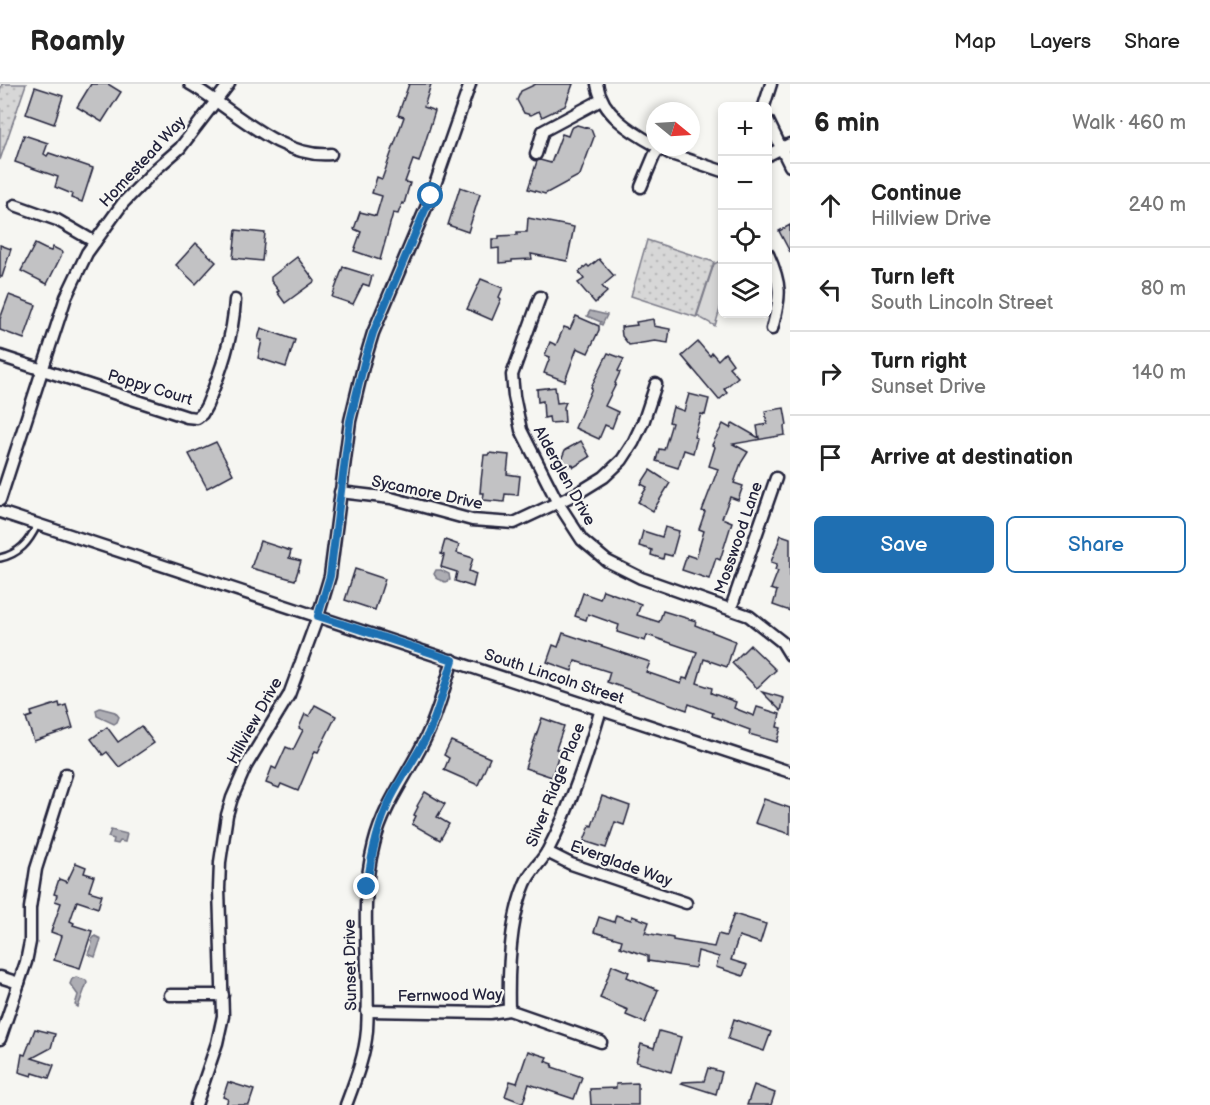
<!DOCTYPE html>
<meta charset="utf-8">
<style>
:root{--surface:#fff;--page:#f6f6f6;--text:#222;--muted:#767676;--line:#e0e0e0;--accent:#1f6fb2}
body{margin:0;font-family:"Balsamiq Sans",sans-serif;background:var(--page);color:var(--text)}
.controls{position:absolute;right:18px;top:18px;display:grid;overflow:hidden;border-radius:9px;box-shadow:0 3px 9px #0003}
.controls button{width:54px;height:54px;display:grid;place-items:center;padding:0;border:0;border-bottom:2px solid var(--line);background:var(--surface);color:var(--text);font:30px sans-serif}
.compass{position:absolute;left:646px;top:18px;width:54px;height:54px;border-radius:50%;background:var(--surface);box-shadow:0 3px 9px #0003;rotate:108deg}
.stop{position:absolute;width:18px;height:18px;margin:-14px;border:4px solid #1f6fb2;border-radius:50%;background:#fff}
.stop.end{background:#1f6fb2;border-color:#fff;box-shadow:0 2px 6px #0008}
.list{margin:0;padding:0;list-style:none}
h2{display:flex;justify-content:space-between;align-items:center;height:78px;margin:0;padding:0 24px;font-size:26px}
h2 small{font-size:20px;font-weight:400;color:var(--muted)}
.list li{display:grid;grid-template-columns:39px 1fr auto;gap:18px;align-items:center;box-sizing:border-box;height:84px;padding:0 24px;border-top:2px solid var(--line)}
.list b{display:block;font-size:22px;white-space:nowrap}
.list p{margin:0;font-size:20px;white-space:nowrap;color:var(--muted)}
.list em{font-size:20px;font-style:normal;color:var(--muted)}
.actions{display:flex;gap:12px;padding:18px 24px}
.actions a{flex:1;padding:14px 0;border:2px solid var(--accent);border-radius:9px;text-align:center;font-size:21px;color:var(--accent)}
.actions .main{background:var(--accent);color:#fff}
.icon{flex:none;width:33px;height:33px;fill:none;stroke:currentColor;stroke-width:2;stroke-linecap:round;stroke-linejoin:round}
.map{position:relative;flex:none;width:790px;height:1021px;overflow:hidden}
header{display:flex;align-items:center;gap:36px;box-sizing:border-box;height:84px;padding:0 30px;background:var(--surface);border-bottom:2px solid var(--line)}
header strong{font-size:28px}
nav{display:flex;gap:33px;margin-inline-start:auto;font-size:21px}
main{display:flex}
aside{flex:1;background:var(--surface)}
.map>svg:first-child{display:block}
</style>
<header>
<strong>Roamly</strong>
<nav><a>Map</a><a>Layers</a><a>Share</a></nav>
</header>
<main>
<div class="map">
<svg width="790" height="1021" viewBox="0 0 790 1021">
<defs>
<pattern id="park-dots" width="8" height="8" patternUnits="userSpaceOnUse" patternTransform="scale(1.5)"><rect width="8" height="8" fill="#d7d7d7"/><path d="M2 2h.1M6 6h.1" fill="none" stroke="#b8b8b9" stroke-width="1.8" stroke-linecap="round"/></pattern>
</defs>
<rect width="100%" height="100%" fill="#f6f6f2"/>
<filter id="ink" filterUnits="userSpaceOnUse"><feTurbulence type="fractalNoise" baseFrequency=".0167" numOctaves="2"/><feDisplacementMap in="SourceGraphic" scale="12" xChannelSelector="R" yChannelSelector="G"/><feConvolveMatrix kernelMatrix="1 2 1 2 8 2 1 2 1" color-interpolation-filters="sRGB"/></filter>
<g filter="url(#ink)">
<path fill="#d7d7d7" stroke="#7c7c89" stroke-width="1.5" d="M722,176V218L715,242L697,232L714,180Z"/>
<g fill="url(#park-dots)" stroke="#7c7c89" stroke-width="1.5">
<path d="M2,0H26L0,76V6Z"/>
<path d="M647,156L714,178L696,233L631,212Z"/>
</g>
<g fill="#adadb3" stroke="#757583" stroke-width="1.5">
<path d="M590,227L607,231L602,241L600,240L601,238L587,232Z"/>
<path d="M436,486H441L449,490L450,496L445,498L437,495L434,490Z"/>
<path d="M100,624L115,628L119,633L117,638L114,640L97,632L96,626Z"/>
<path d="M111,746L127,750L125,758L120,757L118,760L113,759L114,755L108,753Z"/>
<path d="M95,852L101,855L95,873L88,870L92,859L91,857Z"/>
<path d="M76,893L86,896L87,899L78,923L75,921L78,911L70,900L72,895Z"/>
</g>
<g fill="#c2c2c4" stroke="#22223b" stroke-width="1.5">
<path d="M91,0H108L121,8L102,38L77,23Z"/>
<path d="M409,0H431L424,23L435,27L419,78L413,76L405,98L410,99L404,120L402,119L398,130L393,129L380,176L354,167L361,148L354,145L360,128L376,132L382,112L372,109L377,93L382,95L404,33L398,31Z"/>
<path d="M536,0H573L565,22L542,33L539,27L531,31L524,29L517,16L521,7Z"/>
<path d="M35,3L63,12L54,40L26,30Z"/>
<path d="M577,41L591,45L594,53L580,91L545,110L528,105L537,77L540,76L551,79L562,50L568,52L571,44Z"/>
<path d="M24,51L48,59L44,70L47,72L49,69L93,84L82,118L71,114L72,110L55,103L58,93L15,78Z"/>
<path d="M460,103L480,110L468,148L448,141Z"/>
<path d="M528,134L574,143L567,177L531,170L532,175L512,176V178L499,179V164L492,165V155H499V152L517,151V148H527Z"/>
<path d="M790,141V168L779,147Z"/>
<path d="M236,146L265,149L262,177L233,174Z"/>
<path d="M196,159L216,178L196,200L176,181Z"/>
<path d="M35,160L45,165L51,167L53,163L63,168L47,200L21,187Z"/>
<path d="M0,161L11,165L2,193H0Z"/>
<path d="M297,173L315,197L285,219L277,208L279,207L271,197V193Z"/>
<path d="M599,175L614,192L602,202L607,208L595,219L578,199L584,195L579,188L587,181L589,183Z"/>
<path d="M343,183L372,192L369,202L363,200L353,220L332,213Z"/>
<path d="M481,195L503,204L499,213L501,215L492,236L467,225Z"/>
<path d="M9,211L36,221L24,255L0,246V235Z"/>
<path d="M576,232L599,242V246L588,269L577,264L565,297L544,289L550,273L545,271L550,258L556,261L564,243L570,245Z"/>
<path d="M653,235L654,242L670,245L668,259L655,257L629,261L622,252L621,243L637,241L636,238Z"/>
<path d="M261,244L295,256L286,283L258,274L262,256L258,255Z"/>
<path d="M698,258L710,272L712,269L718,276L725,269L733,280L729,283L738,293L724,305L727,309L719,316L682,272Z"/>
<path d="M608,269L624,275L618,287L620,288L615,299L616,300L605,322L618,328L612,344L605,341L599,355L575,344L592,304L591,303Z"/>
<path d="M555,303L557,319L566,318L564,323L565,338L550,339L549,333L544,334L543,317L538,318L537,305Z"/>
<path d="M689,310L709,315L705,331L701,330L694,353L697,354L693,369L684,366L678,384L656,377L659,365L664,366L672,339L669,338L673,323L684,327Z"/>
<path d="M784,324L787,341L784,342L785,351L733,360L748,368L741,379L734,399L743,402L738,416L730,413L722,434L732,438L720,476L716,474L709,495L682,486L687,471L696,474L704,447L699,445L705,428L702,427L718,385L709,382L715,363L712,361L723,340L730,344L733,339L759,354L757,342L767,340L765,327Z"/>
<path d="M581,357L590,373L574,383L572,380L565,384L561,376L565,366Z"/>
<path d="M216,358L233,390L207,404L189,370Z"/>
<path d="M489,369L509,371L507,390L520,392L518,411L505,410L504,418L483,416L484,409H480L481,397L484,371H488Z"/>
<path d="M650,386L670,399L653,427L638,418L647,403L641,400Z"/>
<path d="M665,443L679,447L672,472L664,470L663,475L651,471L652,466L639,462L643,447L662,453Z"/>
<path d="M781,451L790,454V527L773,521L777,507L771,505L778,487L775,486L777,480L771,478Z"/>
<path d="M445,456L459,461L457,469L473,474L469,487L476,490L473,503L455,497L457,488L441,483L444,471L441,470Z"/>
<path d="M260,457L291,467L289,474L301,477L295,496L251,484Z"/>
<path d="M355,485L385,495L375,526L345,516Z"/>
<path d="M603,506L641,520L637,531L659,538L663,527L696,537L695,541L735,557L727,583L704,575L697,599L712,604L711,609L736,618L734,624L754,632L757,623L780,630L777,643L781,644L777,658L749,650L750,646L712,632L713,629L689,620L687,626L607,598L610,588L575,577L572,587L547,578L553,561L558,563L563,549L650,578L646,588L681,600L683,594L687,595L697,568L647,551L645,557L617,548L619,541L588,530L586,536L575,532L583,509L600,515Z"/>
<path d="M750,561L776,586L757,604L732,579Z"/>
<path d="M762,608L784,614L781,627Z"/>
<path d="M59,619L60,623L66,621L73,644L34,657L26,634L32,632L31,628Z"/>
<path d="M315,621L336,632L318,668L315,667L298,707L281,700L279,704L266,699L272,683L276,685L286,663L293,666L303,646L299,644L305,630L309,632Z"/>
<path d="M542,634L564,642L556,665L560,666L552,693L525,684Z"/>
<path d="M141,642L154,659L119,683L107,668L103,671L91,655L107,643L118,658Z"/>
<path d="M451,657L490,674L478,701L444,686L449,674L444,671Z"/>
<path d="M425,708L445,720L437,733L449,740L440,756L412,740L416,732L414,731L418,723L417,722Z"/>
<path d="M602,712L630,722L624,741L615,738L606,764L584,757L590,741L592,742Z"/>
<path d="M764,715L790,724V750L755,739Z"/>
<path d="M76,779L86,783L84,789L94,792L89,807L102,811L98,824L77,817L70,837L74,839L73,841L92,847L80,884L54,876L62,852L51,848L61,819L55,817L57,811L54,810L59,795L67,798Z"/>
<path d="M734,830L766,840L760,859L739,852L731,876L747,881L743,892L716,883L719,873L698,867L695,884L648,877V872L620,863L622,856L594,848L599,833L614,838L616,831L631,836L632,832L649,838L645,849L673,854V856L714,863L718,850L726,852Z"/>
<path d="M612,881L629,888L627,893L658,906L645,939L626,931L628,926L600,914Z"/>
<path d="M734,935L771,948L764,967L728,955Z"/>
<path d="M35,945L55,950L51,964L32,974L54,981L49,994L33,989L32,992L19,988L22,970L25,971Z"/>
<path d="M659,947L681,953L671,988L636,978L641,960L654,964Z"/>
<path d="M528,967L547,973L545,977L553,980L552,983L582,993L574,1015L529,1000L523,1019L505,1012L510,997L517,999Z"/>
<path d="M708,984L722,988L716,1010L681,999L682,998L704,997Z"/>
<path d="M228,998L254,1006L249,1021H226L228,1015L223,1013Z"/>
<path d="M638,999V1021H591L590,1005L616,1004V1000Z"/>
<path d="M754,1001L775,1009L771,1021H747Z"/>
</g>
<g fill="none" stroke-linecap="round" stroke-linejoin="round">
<g stroke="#22223b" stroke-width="10">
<path id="service" d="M0,474C19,470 29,458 37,441"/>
</g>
<g stroke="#22223b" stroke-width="15">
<g id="minor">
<path d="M190,0C232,24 280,75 331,70"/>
<path d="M597,0C602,30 630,47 655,61"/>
<path d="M764,22L771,0"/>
<path d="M768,37L790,82"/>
<path d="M658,63L671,70L722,87"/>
<path d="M536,70L543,47L601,16"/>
<path d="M768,71L790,60"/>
<path d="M641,103L654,72L659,64"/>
<path d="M15,121L57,136L95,158"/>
<path d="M768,170C782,201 781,212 772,245"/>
<path d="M540,213L512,291L514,312L521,346L558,419L582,456L607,477L641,494L749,532L782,558L790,571"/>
<path d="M0,272L187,333L197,334L202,330L207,321C221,287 233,253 235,216"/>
<path d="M340,408L391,414L472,436L514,439L578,409L604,393L622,376L633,359L644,336L656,300"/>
<path d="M0,416L66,213L87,169L123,119L157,84L180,64L229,0"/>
<path d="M0,428L790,688"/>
<path d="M731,524L776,394"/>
<path d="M547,768L571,780L686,819"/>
<path d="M0,893L19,899"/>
<path d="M170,911H223"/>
<path d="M509,926C508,887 510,835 525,800C530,787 542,778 548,766C571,722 587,672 601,625"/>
<path d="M367,927L490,929L509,926L601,958"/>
<path d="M0,955L26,878L30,858V824L36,785L66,690"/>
<path d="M196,1021L217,959L223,932L219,805L220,778L227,731L232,714L246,682L289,611L318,532L330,492L350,337L364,279L373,249L431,112L470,0"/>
<path d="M346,1021C355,997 365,972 367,946C371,884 358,821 374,760C384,719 411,687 428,649C439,626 445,600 453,576"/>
</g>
</g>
<use href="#service" stroke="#f6f6f2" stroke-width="5"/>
<use href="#minor" stroke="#f6f6f2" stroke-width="10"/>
</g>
</g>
<g fill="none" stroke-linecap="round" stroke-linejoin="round" filter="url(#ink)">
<path stroke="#1f6fb2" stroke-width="8" d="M367,803C371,772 377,742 391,714C402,692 417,672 428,650C439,626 445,601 453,576L318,532L330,492L350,337L364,279L373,249L431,112"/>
</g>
<g text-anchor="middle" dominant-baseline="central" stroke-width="4.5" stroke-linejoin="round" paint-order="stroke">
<g font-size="16" fill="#22223b" stroke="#f6f6f2">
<text transform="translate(143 78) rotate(-47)">Homestead Way</text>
<text transform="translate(150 304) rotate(17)">Poppy Court</text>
<text transform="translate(564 392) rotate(61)">Alderglen Drive</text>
<text transform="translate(427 409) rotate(12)">Sycamore Drive</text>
<text transform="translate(739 454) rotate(-71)">Mosswood Lane</text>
<text transform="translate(554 593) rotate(18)">South Lincoln Street</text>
<text transform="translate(255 637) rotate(-61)">Hillview Drive</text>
<text transform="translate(556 701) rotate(-68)">Silver Ridge Place</text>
<text transform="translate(621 780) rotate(20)">Everglade Way</text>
<text transform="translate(351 881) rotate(-91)">Sunset Drive</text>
<text transform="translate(450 912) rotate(-1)">Fernwood Way</text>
</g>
</g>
</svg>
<div class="controls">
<button>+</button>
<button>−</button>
<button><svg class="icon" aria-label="locate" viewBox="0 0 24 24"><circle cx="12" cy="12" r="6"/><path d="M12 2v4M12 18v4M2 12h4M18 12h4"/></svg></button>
<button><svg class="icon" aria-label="layers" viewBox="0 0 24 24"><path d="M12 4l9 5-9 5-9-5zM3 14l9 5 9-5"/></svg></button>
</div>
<svg class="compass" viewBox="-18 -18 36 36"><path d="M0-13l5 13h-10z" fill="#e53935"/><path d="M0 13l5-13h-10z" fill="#767676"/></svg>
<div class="stop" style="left:431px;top:112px"></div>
<div class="stop end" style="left:367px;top:803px"></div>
</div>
<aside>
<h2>6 min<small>Walk · 460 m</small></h2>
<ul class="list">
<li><svg class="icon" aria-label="ahead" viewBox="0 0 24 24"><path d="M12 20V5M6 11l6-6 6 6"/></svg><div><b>Continue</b><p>Hillview Drive</p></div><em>240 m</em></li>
<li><svg class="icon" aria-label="left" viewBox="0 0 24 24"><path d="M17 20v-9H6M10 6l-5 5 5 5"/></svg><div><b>Turn left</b><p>South Lincoln Street</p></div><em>80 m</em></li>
<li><svg class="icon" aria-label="right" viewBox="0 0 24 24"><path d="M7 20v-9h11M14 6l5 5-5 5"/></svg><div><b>Turn right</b><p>Sunset Drive</p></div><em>140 m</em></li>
<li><svg class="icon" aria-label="arrive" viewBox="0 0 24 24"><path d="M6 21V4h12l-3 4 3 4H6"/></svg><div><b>Arrive at destination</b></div></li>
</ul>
<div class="actions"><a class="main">Save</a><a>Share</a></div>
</aside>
</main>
